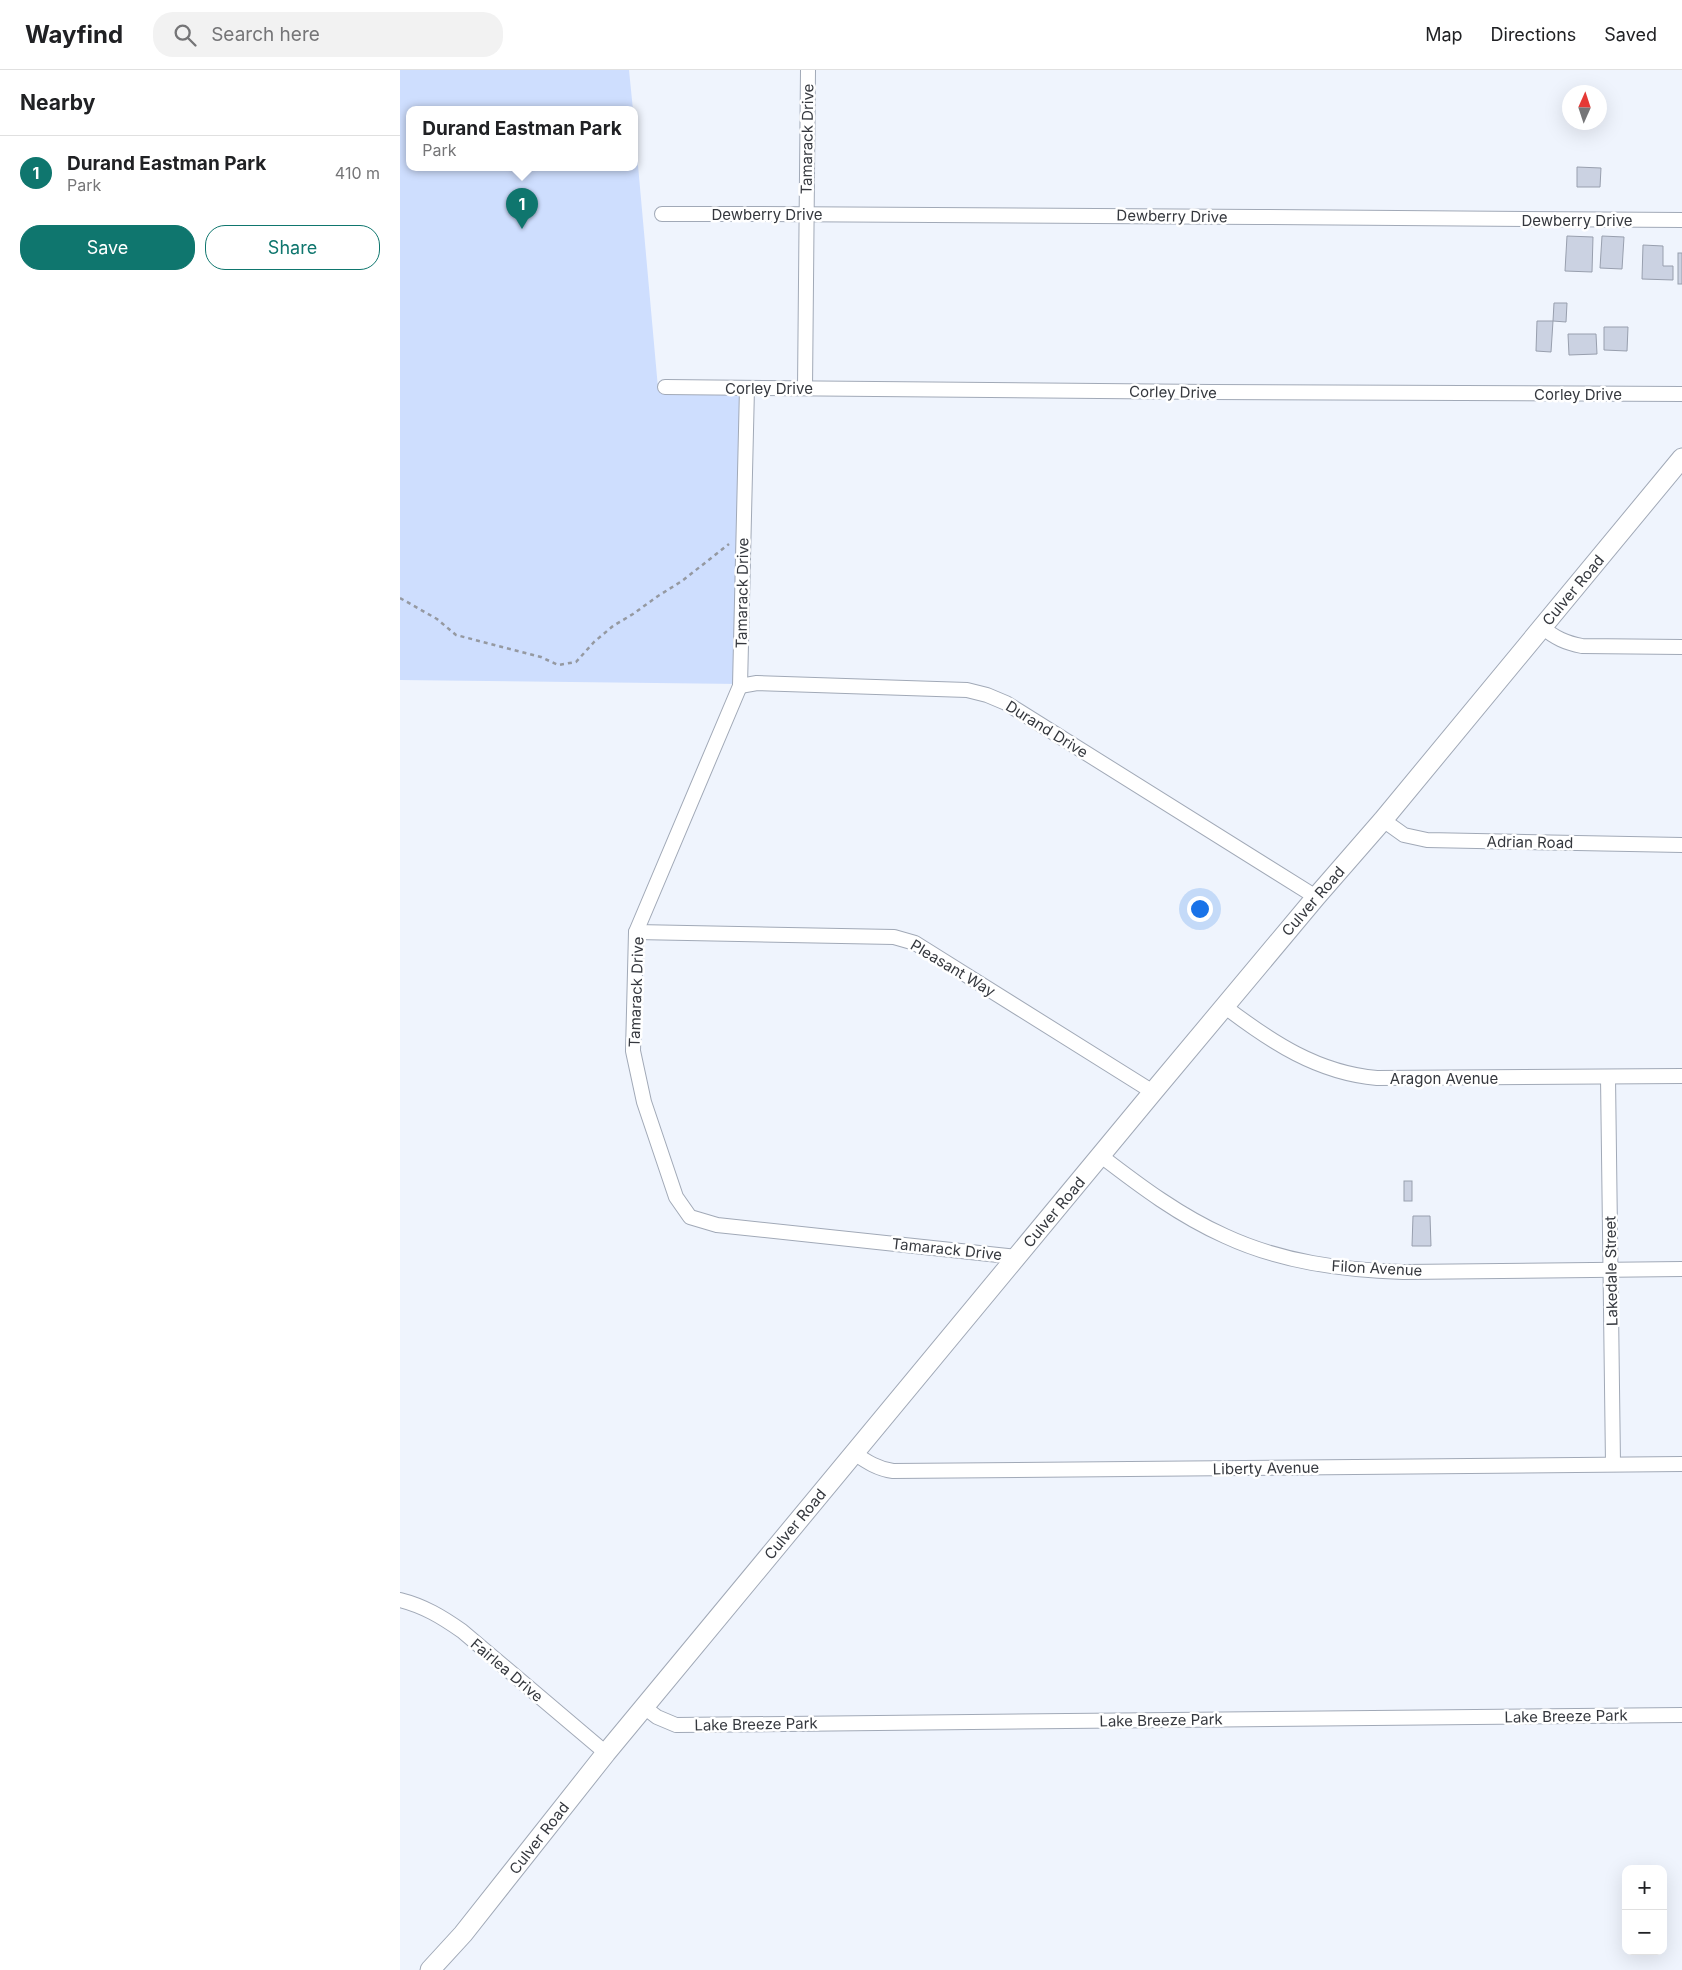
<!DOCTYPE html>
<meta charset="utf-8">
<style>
:root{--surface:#fff;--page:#f2f2f2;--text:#202124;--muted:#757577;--line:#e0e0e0;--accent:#0f766e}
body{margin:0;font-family:Inter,sans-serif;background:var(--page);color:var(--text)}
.controls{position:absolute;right:15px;bottom:15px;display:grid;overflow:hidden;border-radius:10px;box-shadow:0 5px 20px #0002}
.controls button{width:45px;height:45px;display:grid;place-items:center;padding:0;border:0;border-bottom:1px solid var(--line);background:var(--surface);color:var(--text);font:25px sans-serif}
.compass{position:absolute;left:1162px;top:15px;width:45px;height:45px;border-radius:50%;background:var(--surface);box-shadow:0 5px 20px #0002;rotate:3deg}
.you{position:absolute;left:799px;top:838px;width:18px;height:18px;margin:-12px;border:4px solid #fff;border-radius:50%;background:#1a73e8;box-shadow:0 0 0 8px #1a73e833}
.badge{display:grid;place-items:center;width:32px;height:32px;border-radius:50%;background:var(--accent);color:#fff;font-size:16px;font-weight:700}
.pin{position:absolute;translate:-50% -41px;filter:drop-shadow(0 1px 2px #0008)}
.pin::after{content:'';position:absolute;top:26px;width:18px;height:15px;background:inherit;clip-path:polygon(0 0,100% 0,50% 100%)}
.popup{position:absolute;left:6px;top:36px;width:232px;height:65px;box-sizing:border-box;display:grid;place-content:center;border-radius:10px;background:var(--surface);filter:drop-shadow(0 1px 4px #0005);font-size:16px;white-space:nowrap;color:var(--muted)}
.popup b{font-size:19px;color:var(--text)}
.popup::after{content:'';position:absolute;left:50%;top:100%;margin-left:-10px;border:10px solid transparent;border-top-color:var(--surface)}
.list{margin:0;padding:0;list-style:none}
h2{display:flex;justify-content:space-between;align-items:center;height:65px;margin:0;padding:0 20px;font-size:21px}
h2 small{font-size:16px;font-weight:400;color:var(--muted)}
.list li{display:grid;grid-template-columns:32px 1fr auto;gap:15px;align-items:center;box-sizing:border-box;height:75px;padding:0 20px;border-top:1px solid var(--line)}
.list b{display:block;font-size:19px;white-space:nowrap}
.list p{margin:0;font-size:16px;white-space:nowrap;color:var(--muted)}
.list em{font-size:16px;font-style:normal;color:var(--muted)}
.actions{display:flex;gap:10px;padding:15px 20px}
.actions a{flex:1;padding:11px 0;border:1px solid var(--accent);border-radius:20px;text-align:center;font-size:18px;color:var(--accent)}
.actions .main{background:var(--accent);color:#fff}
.icon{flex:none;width:28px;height:28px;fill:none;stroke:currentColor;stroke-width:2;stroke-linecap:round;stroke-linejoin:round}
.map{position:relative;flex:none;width:1282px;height:1900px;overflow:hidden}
header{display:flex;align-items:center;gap:30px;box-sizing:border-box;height:70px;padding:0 25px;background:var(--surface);border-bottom:1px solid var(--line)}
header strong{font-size:24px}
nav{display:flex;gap:28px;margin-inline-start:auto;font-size:18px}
.search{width:350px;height:45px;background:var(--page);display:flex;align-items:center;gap:12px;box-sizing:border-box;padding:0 18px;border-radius:20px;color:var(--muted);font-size:19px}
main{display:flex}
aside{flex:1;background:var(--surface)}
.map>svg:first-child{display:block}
</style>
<header>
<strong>Wayfind</strong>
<div class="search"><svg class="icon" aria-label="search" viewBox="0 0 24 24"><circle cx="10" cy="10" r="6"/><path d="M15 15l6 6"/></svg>Search here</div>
<nav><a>Map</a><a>Directions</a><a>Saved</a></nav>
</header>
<main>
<aside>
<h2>Nearby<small></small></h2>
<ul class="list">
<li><span class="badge">1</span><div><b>Durand Eastman Park</b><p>Park</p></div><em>410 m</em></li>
</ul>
<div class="actions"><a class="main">Save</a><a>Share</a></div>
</aside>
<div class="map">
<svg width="1282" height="1900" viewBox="0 0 1282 1900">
<rect width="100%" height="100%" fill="#eff4fd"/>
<path fill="#cedefe" d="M0,0H229L233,40H9V98H234L235,62L258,318L346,321L340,614L0,610Z"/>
<g fill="#cbd2e2" stroke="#989fae">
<path d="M1177,97L1201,98L1200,117H1177Z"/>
<path d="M1167,166L1193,167L1192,202L1165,201Z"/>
<path d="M1202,166L1224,167L1222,199L1200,198Z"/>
<path d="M1243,175L1263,176V196H1273V210L1242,209Z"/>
<rect x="1278" y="183" width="4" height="31"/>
<path d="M1154,233H1167L1166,252L1153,251Z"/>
<path d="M1137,251H1153L1151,282L1136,281Z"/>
<path d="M1204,257H1228L1227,281L1204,280Z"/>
<path d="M1168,264H1196L1197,284L1169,285Z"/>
<rect x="1004" y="1111" width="8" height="20"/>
<path d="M1013,1146H1030L1031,1176H1012Z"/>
</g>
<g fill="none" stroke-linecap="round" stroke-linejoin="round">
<g stroke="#a1a9b7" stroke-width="16">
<g id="minor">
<path d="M262,144C602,143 942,149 1282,150"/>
<path d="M265,317L811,322L1282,324"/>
<path d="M347,318L340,616L236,862L233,981L244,1032L276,1127L290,1147L317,1155L617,1187"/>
<path d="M405,318L408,0"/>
<path d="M1142,557C1155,568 1166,573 1182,576L1282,577"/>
<path d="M340,616L357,613L567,620L587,625L606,633L916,827"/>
<path d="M983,750L1004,765L1027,770L1282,775"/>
<path d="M236,862L494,867L515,873L753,1022"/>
<path d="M824,936C871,972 918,1003 977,1008L1282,1006"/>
<path d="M1208,1007L1213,1394"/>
<path d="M701,1086C740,1116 780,1146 825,1166C881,1192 942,1200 1003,1202L1282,1199"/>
<path d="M454,1383C467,1392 478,1399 493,1401L1282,1394"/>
<path d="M0,1530C24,1536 42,1547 62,1561L206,1683"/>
<path d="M244,1637L257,1647L276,1655L1282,1645"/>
</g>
</g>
<g stroke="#a1a9b7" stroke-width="21">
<path id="secondary" d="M30,1900L63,1864L206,1683L753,1022L916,827L983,750L1282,388"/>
</g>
<path stroke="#9599a1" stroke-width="2.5" stroke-dasharray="4 4" stroke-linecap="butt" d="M0,528L37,549L56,565L141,587L158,595L176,592L194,572L213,556L233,544L258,526L282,511L329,474"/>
<use href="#minor" stroke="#fff" stroke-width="14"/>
<use href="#secondary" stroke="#fff" stroke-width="19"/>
</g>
<g text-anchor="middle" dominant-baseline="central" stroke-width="5" stroke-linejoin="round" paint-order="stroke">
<g font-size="15" fill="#35383e" stroke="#fff">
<text transform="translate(407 69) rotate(-89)">Tamarack Drive</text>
<text x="367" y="144">Dewberry Drive</text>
<text transform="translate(772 146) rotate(1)">Dewberry Drive</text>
<text x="1177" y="150">Dewberry Drive</text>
<text x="369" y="318">Corley Drive</text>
<text transform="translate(773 322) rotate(1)">Corley Drive</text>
<text x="1178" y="324">Corley Drive</text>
<text transform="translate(1173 520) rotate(-50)">Culver Road</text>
<text transform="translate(342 523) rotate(-89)">Tamarack Drive</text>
<text transform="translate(647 659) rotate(32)">Durand Drive</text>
<text transform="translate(1130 772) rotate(1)">Adrian Road</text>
<text transform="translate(913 831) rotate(-49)">Culver Road</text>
<text transform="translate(553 898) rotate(31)">Pleasant Way</text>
<text transform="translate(236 922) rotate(-88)">Tamarack Drive</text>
<text x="1044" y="1008">Aragon Avenue</text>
<text transform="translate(654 1142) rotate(-50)">Culver Road</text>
<text transform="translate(547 1179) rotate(6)">Tamarack Drive</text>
<text transform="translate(977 1198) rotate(3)">Filon Avenue</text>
<text transform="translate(1211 1201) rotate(-91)">Lakedale Street</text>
<text transform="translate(866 1398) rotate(-1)">Liberty Avenue</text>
<text transform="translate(395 1454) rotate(-50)">Culver Road</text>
<text transform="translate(107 1600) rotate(40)">Fairlea Drive</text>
<text transform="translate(1166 1646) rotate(-1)">Lake Breeze Park</text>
<text transform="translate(761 1650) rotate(-1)">Lake Breeze Park</text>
<text transform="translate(356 1654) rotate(-1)">Lake Breeze Park</text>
<text transform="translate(139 1768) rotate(-52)">Culver Road</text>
</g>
</g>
</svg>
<div class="controls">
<button>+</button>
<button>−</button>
</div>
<svg class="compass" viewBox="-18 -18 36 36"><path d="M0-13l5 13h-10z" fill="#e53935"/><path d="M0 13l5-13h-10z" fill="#757577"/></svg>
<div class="you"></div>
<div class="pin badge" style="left:122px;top:159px">1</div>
<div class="popup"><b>Durand Eastman Park</b>Park</div>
</div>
</main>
